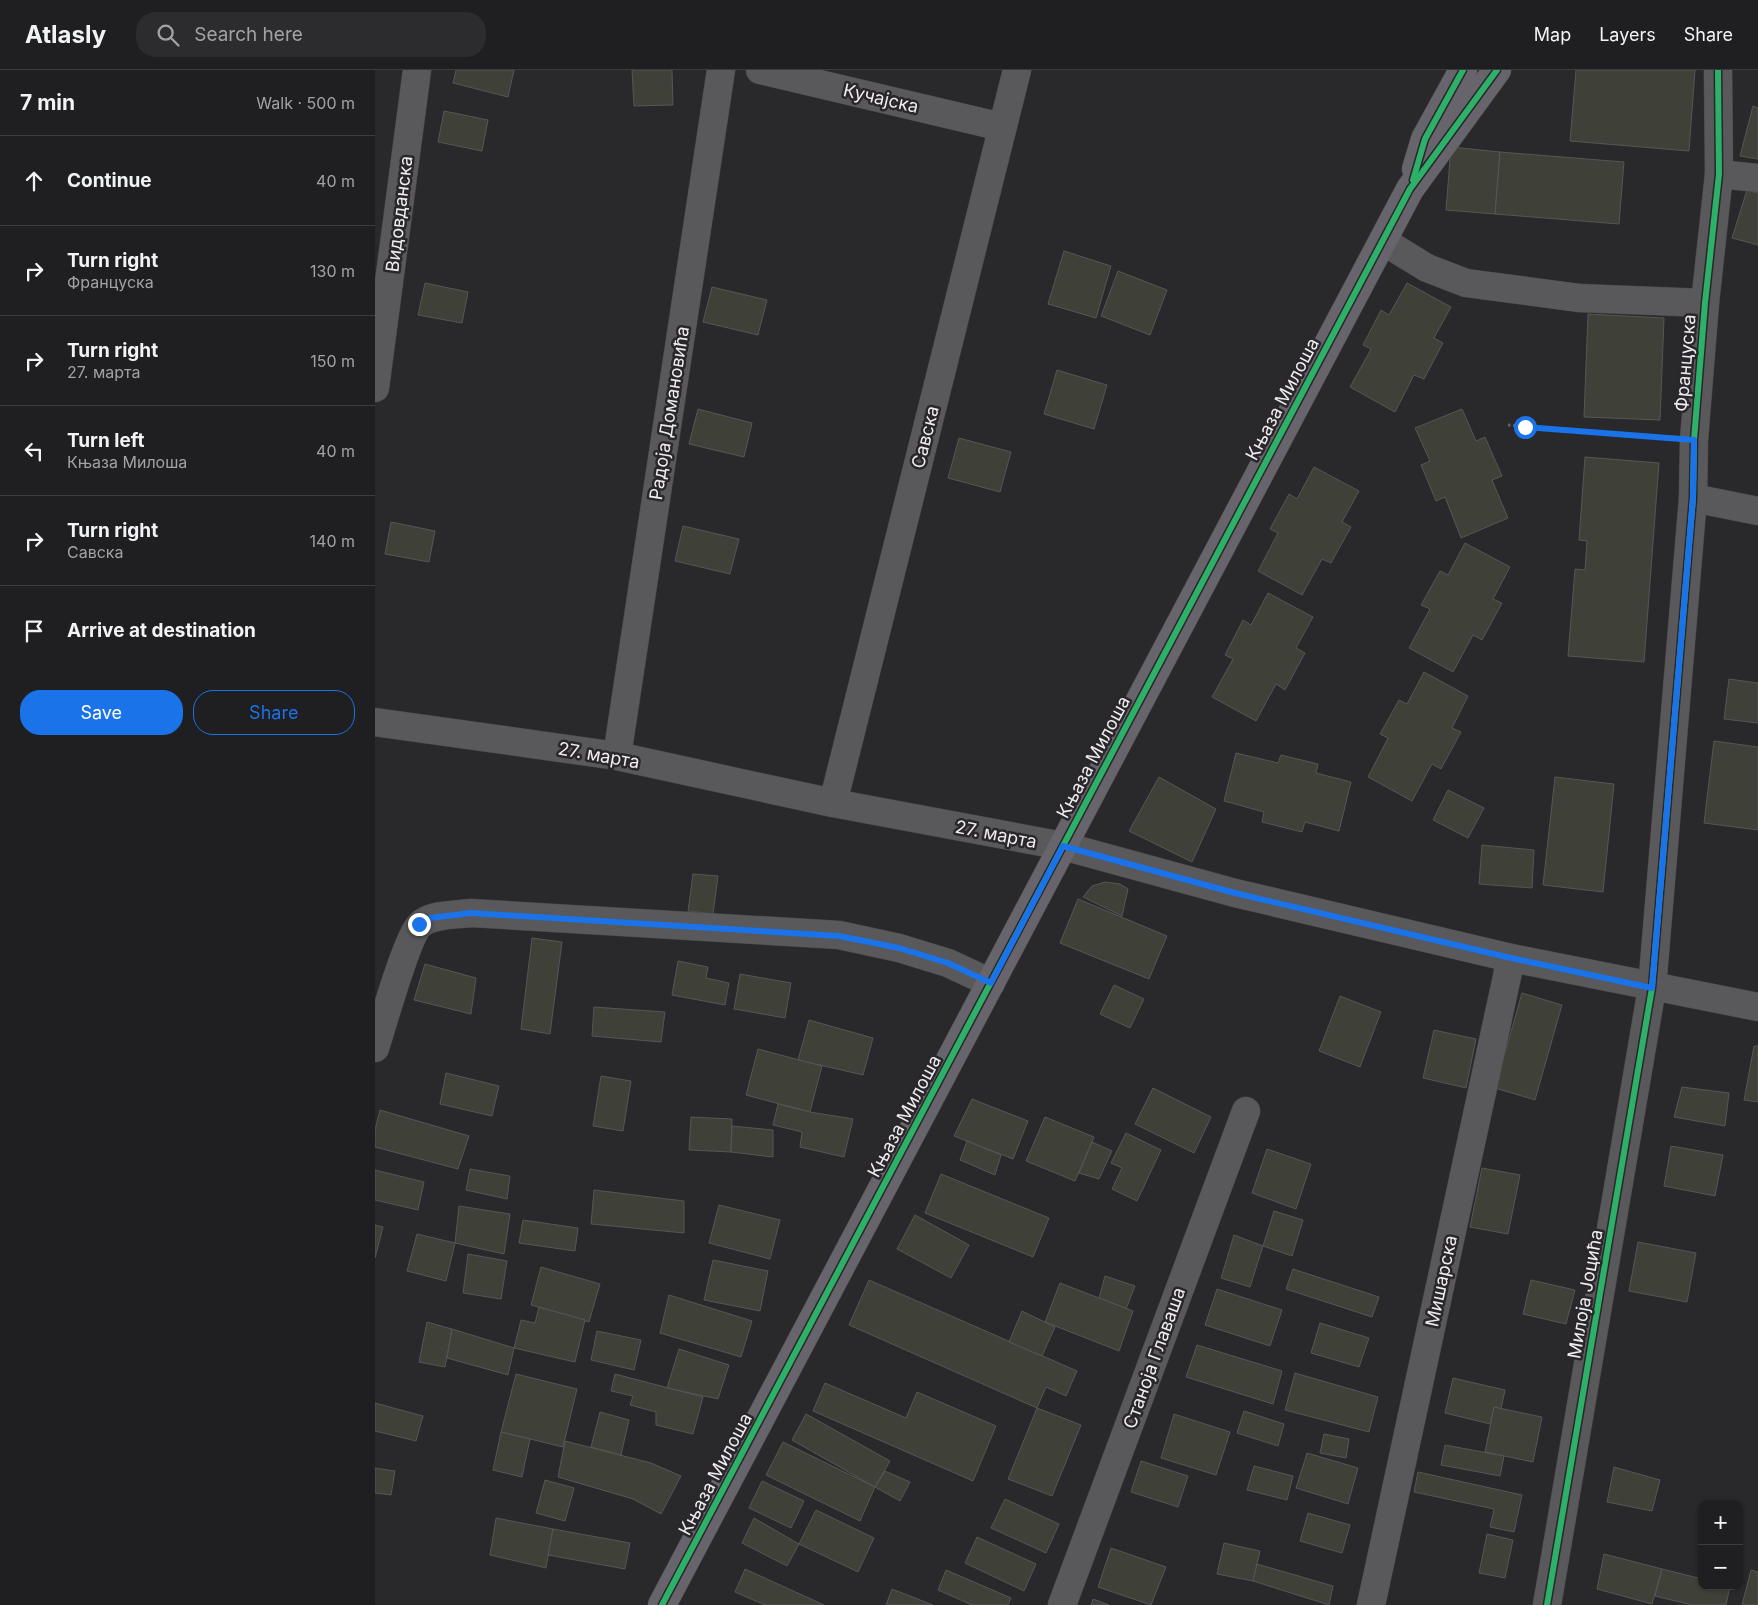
<!DOCTYPE html>
<meta charset="utf-8">
<style>
:root{--surface:#1f1e20;--page:#2c2b2d;--text:#f1f3f6;--muted:#a1a2a5;--line:#3c3c3e;--accent:#1a73e8}
body{margin:0;font-family:Inter,sans-serif;background:var(--page);color:var(--text)}
.controls{position:absolute;right:15px;bottom:15px;display:grid;overflow:hidden;border-radius:10px;box-shadow:0 1px 4px #0004}
.controls button{width:45px;height:45px;display:grid;place-items:center;padding:0;border:0;border-bottom:1px solid var(--line);background:var(--surface);color:var(--text);font:25px sans-serif}
.stop{position:absolute;width:15px;height:15px;margin:-11px;border:4px solid #1a73e8;border-radius:50%;background:#fff}
.stop.end{background:#1a73e8;border-color:#fff;box-shadow:0 1px 5px #0008}
.list{margin:0;padding:0;list-style:none}
h2{display:flex;justify-content:space-between;align-items:center;height:65px;margin:0;padding:0 20px;font-size:21px}
h2 small{font-size:16px;font-weight:400;color:var(--muted)}
.list li{display:grid;grid-template-columns:32px 1fr auto;gap:15px;align-items:center;box-sizing:border-box;height:90px;padding:0 20px;border-top:1px solid var(--line)}
.list b{display:block;font-size:19px;white-space:nowrap}
.list p{margin:0;font-size:16px;white-space:nowrap;color:var(--muted)}
.list em{font-size:16px;font-style:normal;color:var(--muted)}
.actions{display:flex;gap:10px;padding:15px 20px}
.actions a{flex:1;padding:11px 0;border:1px solid var(--accent);border-radius:20px;text-align:center;font-size:18px;color:var(--accent)}
.actions .main{background:var(--accent);color:#fff}
.icon{flex:none;width:28px;height:28px;fill:none;stroke:currentColor;stroke-width:2;stroke-linecap:round;stroke-linejoin:round}
.map{position:relative;flex:none;width:1383px;height:1535px;overflow:hidden}
header{display:flex;align-items:center;gap:30px;box-sizing:border-box;height:70px;padding:0 25px;background:var(--surface);border-bottom:1px solid var(--line)}
header strong{font-size:24px}
nav{display:flex;gap:28px;margin-inline-start:auto;font-size:18px}
.search{width:350px;height:45px;background:var(--page);display:flex;align-items:center;gap:12px;box-sizing:border-box;padding:0 18px;border-radius:20px;color:var(--muted);font-size:19px}
main{display:flex}
aside{flex:1;background:var(--surface)}
.map>svg:first-child{display:block}
</style>
<header>
<strong>Atlasly</strong>
<div class="search"><svg class="icon" aria-label="search" viewBox="0 0 24 24"><circle cx="10" cy="10" r="6"/><path d="M15 15l6 6"/></svg>Search here</div>
<nav><a>Map</a><a>Layers</a><a>Share</a></nav>
</header>
<main>
<aside>
<h2>7 min<small>Walk · 500 m</small></h2>
<ul class="list">
<li><svg class="icon" aria-label="ahead" viewBox="0 0 24 24"><path d="M12 20V5M6 11l6-6 6 6"/></svg><div><b>Continue</b></div><em>40 m</em></li>
<li><svg class="icon" aria-label="right" viewBox="0 0 24 24"><path d="M7 20v-9h11M14 6l5 5-5 5"/></svg><div><b>Turn right</b><p>Француска</p></div><em>130 m</em></li>
<li><svg class="icon" aria-label="right" viewBox="0 0 24 24"><path d="M7 20v-9h11M14 6l5 5-5 5"/></svg><div><b>Turn right</b><p>27. марта</p></div><em>150 m</em></li>
<li><svg class="icon" aria-label="left" viewBox="0 0 24 24"><path d="M17 20v-9H6M10 6l-5 5 5 5"/></svg><div><b>Turn left</b><p>Књаза Милоша</p></div><em>40 m</em></li>
<li><svg class="icon" aria-label="right" viewBox="0 0 24 24"><path d="M7 20v-9h11M14 6l5 5-5 5"/></svg><div><b>Turn right</b><p>Савска</p></div><em>140 m</em></li>
<li><svg class="icon" aria-label="arrive" viewBox="0 0 24 24"><path d="M6 21V4h12l-3 4 3 4H6"/></svg><div><b>Arrive at destination</b></div></li>
</ul>
<div class="actions"><a class="main">Save</a><a>Share</a></div>
</aside>
<div class="map">
<svg width="1383" height="1535" viewBox="0 0 1383 1535">
<rect width="100%" height="100%" fill="#29282a"/>
<g fill="#3f4139" stroke="#575657">
<path d="M81,0H139L133,27L78,13Z"/>
<path d="M257,0H297L298,35L259,36Z"/>
<path d="M1201,0H1320L1314,81L1195,71Z"/>
<path d="M1378,36L1383,38V89L1365,86Z"/>
<path d="M69,41L113,50L107,81L63,72Z"/>
<path d="M1076,77L1125,82L1120,144L1071,140Z"/>
<path d="M1125,82L1249,92L1244,154L1120,144Z"/>
<path d="M1372,120L1383,123V175L1357,168Z"/>
<path d="M689,181L736,196L721,248L673,234Z"/>
<path d="M743,201L792,220L775,265L726,246Z"/>
<path d="M50,213L93,222L87,253L43,245Z"/>
<path d="M1032,213L1076,237L1059,268L1068,273L1049,309L1039,305L1020,342L975,317L996,279L988,275L1006,240L1014,245Z"/>
<path d="M337,217L392,230L383,265L328,252Z"/>
<path d="M1213,244L1289,248L1285,350L1209,347Z"/>
<path d="M682,300L732,315L719,359L669,344Z"/>
<path d="M323,339L377,353L369,387L314,374Z"/>
<path d="M1087,339L1101,371L1110,367L1127,406L1117,410L1133,448L1086,468L1070,427L1061,431L1046,395L1055,391L1040,358Z"/>
<path d="M584,368L636,382L625,422L573,408Z"/>
<path d="M1210,387L1284,393L1269,592L1193,586L1200,499L1210,500L1212,471L1204,470Z"/>
<path d="M939,397L984,421L967,452L976,457L956,493L947,489L927,525L883,501L903,463L895,459L914,424L922,429Z"/>
<path d="M16,452L60,461L54,492L10,484Z"/>
<path d="M308,456L364,469L355,504L300,491Z"/>
<path d="M1090,473L1135,497L1118,529L1127,533L1107,570L1098,565L1078,602L1034,578L1055,539L1046,535L1065,501L1073,505Z"/>
<path d="M893,523L938,547L921,578L930,583L910,620L901,614L881,651L837,627L858,589L850,585L868,550L876,555Z"/>
<path d="M1049,602L1093,626L1077,658L1086,662L1066,699L1057,694L1037,731L993,707L1013,668L1005,664L1024,630L1032,634Z"/>
<path d="M1354,609L1383,613V653L1349,649Z"/>
<path d="M1339,671L1383,677V760L1329,753Z"/>
<path d="M861,683L903,693L906,685L943,694L941,703L976,712L964,761L930,752L927,762L887,752L889,742L849,731Z"/>
<path d="M784,707L841,739L817,792L754,761Z"/>
<path d="M1180,707L1239,714L1228,822L1168,815Z"/>
<path d="M1073,720L1109,738L1093,768L1058,750Z"/>
<path d="M1107,775L1159,780L1157,818L1104,814Z"/>
<path d="M318,804L343,806L338,844L313,841Z"/>
<path d="M730,812L745,814L753,819L747,846L708,827L717,816Z"/>
<path d="M703,829L792,866L774,909L685,873Z"/>
<path d="M157,868L187,872L175,964L146,959Z"/>
<path d="M303,891L333,897L331,908L354,913L350,935L297,925Z"/>
<path d="M50,894L101,908L96,944L39,930Z"/>
<path d="M365,904L416,913L410,948L359,939Z"/>
<path d="M739,915L769,929L755,958L725,944Z"/>
<path d="M1147,923L1187,935L1160,1030L1120,1018Z"/>
<path d="M965,926L1006,942L985,997L944,981Z"/>
<path d="M219,937L290,942L286,972L217,966Z"/>
<path d="M434,950L498,968L488,1005L423,990Z"/>
<path d="M1059,960L1101,969L1091,1018L1048,1008Z"/>
<path d="M1379,976H1383V1032L1369,1030Z"/>
<path d="M383,979L447,996L435,1042L371,1025Z"/>
<path d="M71,1003L124,1016L117,1046L65,1034Z"/>
<path d="M226,1006L256,1011L248,1061L218,1056Z"/>
<path d="M1307,1017L1354,1023L1350,1056L1299,1047Z"/>
<path d="M778,1018L836,1047L819,1083L760,1054Z"/>
<path d="M597,1029L653,1051L638,1089L579,1066Z"/>
<path d="M403,1034L435,1042L478,1049L469,1087L425,1077L427,1062L398,1055Z"/>
<path d="M5,1040L94,1066L83,1099L0,1077V1060Z"/>
<path d="M316,1047L357,1049L356,1082L314,1080Z"/>
<path d="M670,1047L719,1067L700,1111L651,1091Z"/>
<path d="M357,1056L398,1060V1087L356,1082Z"/>
<path d="M751,1063L786,1080L762,1131L737,1119L747,1098L736,1093Z"/>
<path d="M592,1071L626,1085L620,1105L585,1090Z"/>
<path d="M717,1072L737,1081L724,1109L704,1103Z"/>
<path d="M1296,1076L1348,1085L1340,1126L1289,1116Z"/>
<path d="M892,1079L936,1094L921,1139L877,1123Z"/>
<path d="M1107,1098L1145,1105L1133,1164L1095,1157Z"/>
<path d="M95,1099L135,1106L132,1129L91,1120Z"/>
<path d="M0,1100L49,1112L43,1140L0,1130Z"/>
<path d="M566,1104L674,1148L658,1187L550,1143Z"/>
<path d="M219,1120L309,1131V1163L216,1154Z"/>
<path d="M344,1135L405,1150L395,1189L334,1173Z"/>
<path d="M84,1136L135,1144L129,1184L80,1173Z"/>
<path d="M899,1141L928,1150L917,1186L888,1176Z"/>
<path d="M540,1145L594,1175L576,1208L522,1179Z"/>
<path d="M148,1150L203,1158L200,1181L144,1173Z"/>
<path d="M0,1155L8,1157L0,1188Z"/>
<path d="M42,1164L80,1173L71,1211L32,1201Z"/>
<path d="M859,1165L888,1176L875,1217L846,1208Z"/>
<path d="M1263,1172L1321,1183L1312,1232L1254,1221Z"/>
<path d="M93,1184L132,1191L126,1229L88,1223Z"/>
<path d="M338,1190L393,1201L385,1241L329,1230Z"/>
<path d="M166,1197L225,1214L214,1252L156,1235Z"/>
<path d="M918,1199L1004,1227L997,1247L911,1219Z"/>
<path d="M730,1206L760,1216L751,1239L724,1228Z"/>
<path d="M494,1210L702,1301L691,1326L671,1317L662,1338L474,1255Z"/>
<path d="M1156,1210L1200,1220L1191,1254L1148,1244Z"/>
<path d="M685,1213L758,1241L744,1281L670,1252Z"/>
<path d="M842,1219L907,1240L895,1276L830,1255Z"/>
<path d="M294,1225L377,1251L366,1287L285,1263Z"/>
<path d="M164,1237L210,1250L200,1292L139,1278L146,1250L160,1253Z"/>
<path d="M647,1241L680,1257L667,1286L634,1272Z"/>
<path d="M52,1252L77,1259L70,1297L44,1292Z"/>
<path d="M945,1253L994,1268L984,1297L936,1283Z"/>
<path d="M77,1259L139,1278L133,1305L72,1288Z"/>
<path d="M222,1261L266,1270L259,1300L216,1290Z"/>
<path d="M822,1275L907,1301L898,1334L811,1307Z"/>
<path d="M304,1279L354,1295L343,1329L292,1318Z"/>
<path d="M920,1303L1003,1327L994,1362L910,1340Z"/>
<path d="M141,1304L202,1319L188,1377L126,1362Z"/>
<path d="M240,1304L328,1327L318,1364L281,1355V1342L255,1335L258,1326L236,1321Z"/>
<path d="M1078,1308L1130,1320L1126,1339L1119,1337L1115,1354L1070,1343Z"/>
<path d="M450,1313L531,1348L542,1322L621,1356L598,1411L438,1341Z"/>
<path d="M0,1333L48,1346L41,1371L0,1361Z"/>
<path d="M1119,1337L1167,1347L1158,1392L1110,1382Z"/>
<path d="M662,1338L706,1355L677,1426L633,1409Z"/>
<path d="M869,1341L909,1354L903,1376L862,1363Z"/>
<path d="M225,1342L254,1350L246,1385L216,1377Z"/>
<path d="M431,1344L515,1391L500,1417L417,1370Z"/>
<path d="M799,1344L855,1362L841,1405L786,1388Z"/>
<path d="M126,1362L155,1369L147,1407L118,1400Z"/>
<path d="M949,1364L974,1369L971,1388L945,1383Z"/>
<path d="M190,1371L276,1393L306,1406L286,1444L258,1429L183,1407Z"/>
<path d="M408,1372L500,1417L485,1451L391,1405Z"/>
<path d="M1070,1375L1129,1386L1125,1406L1066,1395Z"/>
<path d="M932,1383L983,1398L973,1434L921,1418Z"/>
<path d="M766,1391L813,1406L803,1437L756,1422Z"/>
<path d="M879,1396L918,1406L912,1430L872,1420Z"/>
<path d="M1239,1397L1285,1410L1277,1441L1232,1432Z"/>
<path d="M0,1398L20,1401L16,1425L0,1423Z"/>
<path d="M510,1401L535,1412L525,1431L500,1417Z"/>
<path d="M1043,1402L1147,1425L1139,1462L1115,1457L1119,1439L1039,1422Z"/>
<path d="M170,1410L199,1418L190,1451L161,1443Z"/>
<path d="M387,1411L429,1431L416,1458L374,1438Z"/>
<path d="M630,1429L684,1454L671,1483L616,1458Z"/>
<path d="M441,1440L499,1468L483,1502L424,1474Z"/>
<path d="M933,1443L975,1455L967,1483L925,1471Z"/>
<path d="M121,1448L178,1459L171,1498L115,1485Z"/>
<path d="M379,1448L424,1474L412,1496L367,1473Z"/>
<path d="M178,1459L255,1473L250,1499L173,1485Z"/>
<path d="M1112,1464L1138,1470L1130,1508L1104,1503Z"/>
<path d="M602,1467L661,1494L649,1521L590,1493Z"/>
<path d="M849,1473L885,1481L878,1511L842,1504Z"/>
<path d="M736,1478L791,1497L776,1535L723,1517Z"/>
<path d="M1229,1484L1287,1499L1277,1534L1222,1519Z"/>
<path d="M882,1494L958,1516L954,1535L878,1511Z"/>
<path d="M370,1499L449,1535H390L360,1522Z"/>
<path d="M1287,1499L1327,1509V1516H1355L1351,1535H1317L1280,1526Z"/>
<path d="M571,1500L636,1528L633,1535H597L563,1520Z"/>
<path d="M1376,1500L1383,1502V1535H1367Z"/>
<path d="M517,1519L558,1535H511Z"/>
<path d="M718,1529L734,1535H716Z"/>
</g>
<g fill="none" stroke-linecap="round" stroke-linejoin="round">
<g stroke="#464547" stroke-width="29">
<g id="minor">
<path d="M385,0L627,57"/>
<path d="M1344,104L1383,108"/>
<path d="M1008,171L1052,198L1091,213L1204,228L1330,233"/>
<path d="M0,318L42,0"/>
<path d="M1318,428L1383,441"/>
<path d="M0,652L242,686L458,733L688,776L860,823L1136,888L1383,937"/>
<path d="M242,686L346,0"/>
<path d="M458,733L642,0"/>
<path d="M0,978C7,957 33,862 47,853C60,844 80,845 96,843L464,865L524,878L573,893L616,913"/>
<path d="M687,1535L871,1041"/>
<path d="M996,1535L1136,888"/>
<path d="M1172,1535L1277,918L1318,428L1319,370L1330,233L1344,104L1343,0"/>
</g>
</g>
<g stroke="#464547" stroke-width="29">
<g id="major">
<path d="M1041,99L1050,69L1088,0"/>
<path d="M287,1535L1035,119L1122,0"/>
</g>
</g>
<path stroke="#636263" stroke-width="3" stroke-dasharray="2.5 2.5" stroke-linecap="butt" d="M1133,355L1292,368"/>
<use href="#minor" stroke="#59585a" stroke-width="28"/>
<use href="#major" stroke="#67646b" stroke-width="28"/>
<g stroke="#29272b" stroke-width="9">
<g id="cycleway">
<path d="M1038,110L1050,69L1088,0"/>
<path d="M287,1535L1035,119L1122,0"/>
<path d="M1172,1535L1277,918L1318,428L1319,370L1330,233L1344,104L1343,0"/>
</g>
</g>
<use href="#cycleway" stroke="#2db169" stroke-width="6"/>
</g>
<g fill="none" stroke-linecap="round" stroke-linejoin="round">
<path stroke="#1a73e8" stroke-width="6" d="M44,854L55,848L96,843L464,866L524,878L573,893L616,913L688,776L860,823L1136,888L1277,918L1318,428L1319,370L1150,357"/>
</g>
<g text-anchor="middle" dominant-baseline="central" stroke-width="5" stroke-linejoin="round" paint-order="stroke">
<g font-size="18" fill="#efedf0" stroke="#29272b">
<text transform="translate(506 28) rotate(13)">Кучајска</text>
<text transform="translate(24 144) rotate(-83)">Видовданска</text>
<text transform="translate(1310 293) rotate(-85)">Француска</text>
<text transform="translate(907 329) rotate(-62)">Књаза Милоша</text>
<text transform="translate(294 343) rotate(-81)">Радоја Домановића</text>
<text transform="translate(550 367) rotate(-76)">Савска</text>
<text transform="translate(224 685) rotate(10)">27. марта</text>
<text transform="translate(718 687) rotate(-62)">Књаза Милоша</text>
<text transform="translate(621 764) rotate(11)">27. марта</text>
<text transform="translate(529 1046) rotate(-62)">Књаза Милоша</text>
<text transform="translate(1066 1211) rotate(-78)">Мишарска</text>
<text transform="translate(1210 1224) rotate(-80)">Милоја Јоцића</text>
<text transform="translate(779 1288) rotate(-70)">Станоја Главаша</text>
<text transform="translate(340 1404) rotate(-62)">Књаза Милоша</text>
</g>
</g>
</svg>
<div class="controls">
<button>+</button>
<button>−</button>
</div>
<div class="stop" style="left:1150px;top:357px"></div>
<div class="stop end" style="left:44px;top:854px"></div>
</div>
</main>
